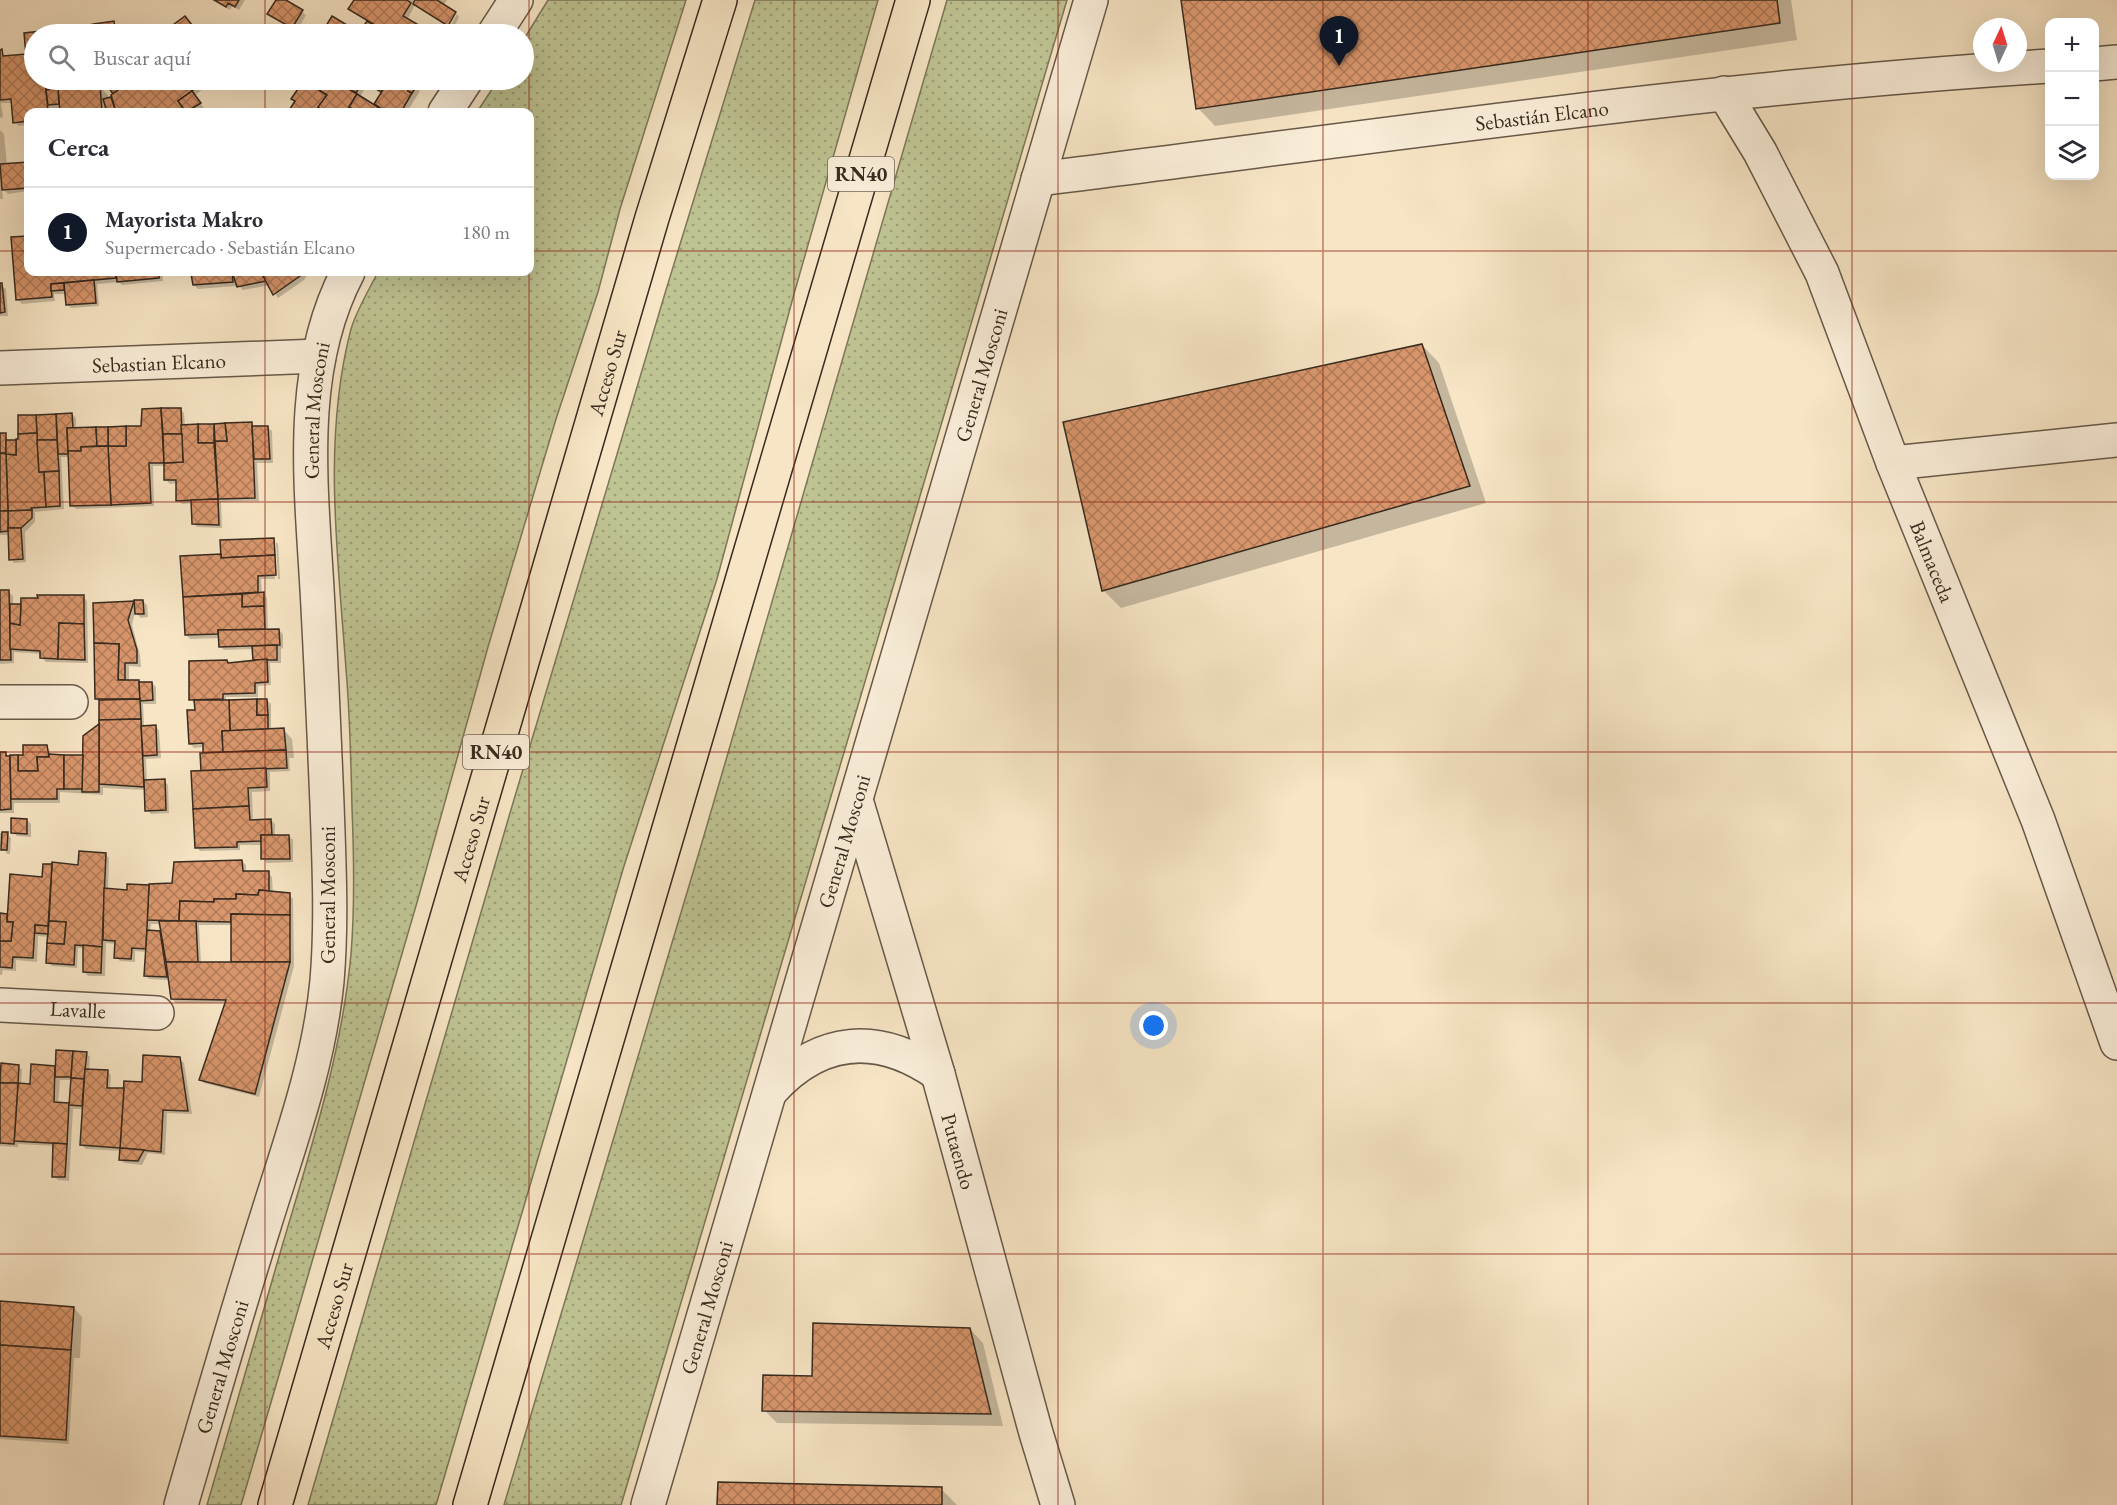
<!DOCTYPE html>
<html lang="es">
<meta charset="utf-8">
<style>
:root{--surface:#fff;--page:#f2f2f3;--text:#2b2b33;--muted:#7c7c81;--line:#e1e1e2;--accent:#111827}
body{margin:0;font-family:"EB Garamond",serif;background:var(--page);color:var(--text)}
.controls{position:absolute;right:18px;top:18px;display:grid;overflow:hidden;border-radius:12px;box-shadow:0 6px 24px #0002}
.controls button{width:54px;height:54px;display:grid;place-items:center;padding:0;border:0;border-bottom:2px solid var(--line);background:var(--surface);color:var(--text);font:30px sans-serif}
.compass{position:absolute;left:1973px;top:18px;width:54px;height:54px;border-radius:50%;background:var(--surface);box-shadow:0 6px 24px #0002;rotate:4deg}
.you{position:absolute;left:1154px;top:1026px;width:21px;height:21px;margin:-15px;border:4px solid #fff;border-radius:50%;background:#1a73e8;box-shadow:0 0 0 9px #1a73e833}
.badge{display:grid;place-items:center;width:39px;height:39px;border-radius:50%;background:var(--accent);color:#fff;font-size:20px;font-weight:700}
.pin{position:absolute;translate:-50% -50px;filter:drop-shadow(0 2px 3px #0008)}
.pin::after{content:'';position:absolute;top:32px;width:21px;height:18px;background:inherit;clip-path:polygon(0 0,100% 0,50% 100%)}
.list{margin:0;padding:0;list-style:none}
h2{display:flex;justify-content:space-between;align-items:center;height:78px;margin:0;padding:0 24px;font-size:26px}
h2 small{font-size:20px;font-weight:400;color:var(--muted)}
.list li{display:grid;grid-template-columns:39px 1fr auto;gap:18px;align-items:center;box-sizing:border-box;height:90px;padding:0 24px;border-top:2px solid var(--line)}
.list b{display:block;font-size:22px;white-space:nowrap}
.list p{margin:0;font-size:20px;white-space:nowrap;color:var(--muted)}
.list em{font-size:20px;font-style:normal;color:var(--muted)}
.icon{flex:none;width:33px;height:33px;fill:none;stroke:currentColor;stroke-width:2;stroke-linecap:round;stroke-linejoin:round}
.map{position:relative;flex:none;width:2117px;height:1505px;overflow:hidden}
.search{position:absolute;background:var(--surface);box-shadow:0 6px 24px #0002;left:24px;top:24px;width:510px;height:66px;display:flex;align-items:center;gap:15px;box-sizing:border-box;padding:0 21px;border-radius:33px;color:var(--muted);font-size:22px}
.panel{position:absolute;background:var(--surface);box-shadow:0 6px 24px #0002;left:24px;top:108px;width:510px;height:168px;border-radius:12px}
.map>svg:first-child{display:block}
</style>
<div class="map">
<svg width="2117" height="1505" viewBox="0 0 2117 1505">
<defs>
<pattern id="grass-dots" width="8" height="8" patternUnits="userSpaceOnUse" patternTransform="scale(1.5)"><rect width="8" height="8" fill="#bfc493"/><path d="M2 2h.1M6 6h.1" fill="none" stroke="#9c9f77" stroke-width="1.8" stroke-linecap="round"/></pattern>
<pattern id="building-cross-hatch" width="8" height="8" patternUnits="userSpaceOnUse" patternTransform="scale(1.5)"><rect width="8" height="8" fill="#d9966c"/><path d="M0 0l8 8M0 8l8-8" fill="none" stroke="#b17b58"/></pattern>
</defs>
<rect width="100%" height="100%" fill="#f7e5c5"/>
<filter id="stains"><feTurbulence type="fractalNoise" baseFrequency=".00333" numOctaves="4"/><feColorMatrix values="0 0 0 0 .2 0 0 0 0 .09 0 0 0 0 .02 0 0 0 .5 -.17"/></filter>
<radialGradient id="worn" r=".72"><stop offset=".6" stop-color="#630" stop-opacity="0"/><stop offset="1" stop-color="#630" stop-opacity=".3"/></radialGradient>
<g fill="url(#grass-dots)" stroke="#7b7758" stroke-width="1.5">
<path d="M548,0H686L620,209L598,292L556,419L488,647L418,899L241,1505H207C233,1418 257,1330 283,1243C311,1149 342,1052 351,954C355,906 354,857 352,808C351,762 350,715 346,669C338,556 322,440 351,329C357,309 369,290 378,272H530V112H477L498,80H524V39Z"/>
<path d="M755,0H878L794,294L717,579L624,866L436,1505H308L510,813L666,290Z"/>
<path d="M947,0H1067L621,1505H504L703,839Z"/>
</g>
<g fill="#0003" fill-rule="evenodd">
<path d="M213,0H245L239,10L232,6L230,10Z"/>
<path d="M277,0H284L306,15L297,31L269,14Z"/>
<path d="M355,0H447L443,6L447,25L415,5L407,20L421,28L425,32L423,34H360L368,22L354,12Z"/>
<path d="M1182,0H1791L1797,40L1215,126L1198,108Z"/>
<path d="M457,14L459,17L453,29L450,27Z"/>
<path d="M333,18L359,34H323Z"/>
<path d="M114,23L118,27L119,34H77L76,28Z"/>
<path d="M40,32L42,34H34V59H29V64L34,63V80H101L103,90L108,95V99L112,98L115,94L110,87L120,80H123L128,85L135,80H203L208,85L194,96L204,108L197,112H124L123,111L116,112H61V108L51,109V112H28V125L19,126L15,122L13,103H1L3,117L0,118V51L6,57L27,55L26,34Z"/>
<path d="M305,80H404L420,91L407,112H387L383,110L381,112H291L297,102L293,98ZM368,83L382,93L374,106L360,97Z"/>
<path d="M0,130L4,134L7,165L28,163V191L8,194L2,188L3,199H0Z"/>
<path d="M28,237V272H162L163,281L122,285L119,282L97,284L99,306L71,308L67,304L66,294H54L55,301L22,304L18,300L13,238Z"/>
<path d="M193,272H309L304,280L278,298L270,285L243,290L236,283V286L198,289L194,285Z"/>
<path d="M0,285L6,289L8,316H0Z"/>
<path d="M1422,345L1439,363L1486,503L1121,608L1103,590Z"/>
<path d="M180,409L184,413L185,426L251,423L255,427H267L272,431L273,463H257L259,501L221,502L222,528L197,527L193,523V503L182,504L178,500L177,483L170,484L166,480L165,466H153L154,506L76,509L72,505L70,457H61L64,509L35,512V522L25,532L26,562L14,563L11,559L10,535H0V435H5L9,442L20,440V417L72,414L76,418V429L143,428V411Z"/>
<path d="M274,540L276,542H273L275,579H261L262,594L267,598L268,631L279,630L283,634V648L281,649V663H270L271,685L258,686V697H226V701L267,700L271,704V731L284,730L292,739L294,758H289L290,771L270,772V791L252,792L253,821L271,820L275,824V836H289L293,840V862L267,863L263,859V845H240V850L200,851L196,847L205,754L204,747L194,748L190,744L196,712L195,703L191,699L254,664V649L224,650L220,646V638L190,639L186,635L182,557L222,555Z"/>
<path d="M276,542L278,544L280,579H278Z"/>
<path d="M0,592H9L13,596V606L83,597L87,601L88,663L46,662L42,658V654L14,652V663L0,664Z"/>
<path d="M143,601L147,605L148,617L141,618L135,612L132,625L140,655L141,667L129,666V682L152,683L156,687V704H143L144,724V727L155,726L159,730L161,758L146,759L147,781H164L168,785L169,813L151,814L147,810L146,790L103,788V795L60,792V803H14V813H0V754H6L9,757L25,756L46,747L50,751V756L84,757L100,725L101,703L96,699L94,604L134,602L136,605Z"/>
<path d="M27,820L31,824V837L17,836L13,832Z"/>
<path d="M0,833L7,834L11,838L10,854H7L3,847H0Z"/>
<path d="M105,854L109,858L108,890L128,892L173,884L242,861L246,865V873H268L272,877L273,894L289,895L293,899L294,966L259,1097L204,1083L200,1079L227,1003H176L172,999L170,980L149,979L145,975L147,952L135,951V962L120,961L116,957V944L106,943L105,976H88L84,972L85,948H78L77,968L52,966L48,962L49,937L38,936L37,962L16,960V971L3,970L2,975H0V915H9L43,879L44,865L79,866ZM151,924H161L162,932H150ZM199,925H233V964H201Z"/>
<path d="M58,1052L86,1053L90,1057L89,1070L107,1071L111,1075L110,1089L125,1090L143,1084L179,1058L184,1063L192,1114L167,1113L165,1155L148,1153L142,1165L124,1163L120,1159L121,1151L86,1149L82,1145L84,1109H73L69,1181L58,1180L54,1176L55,1146L18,1144V1147L0,1146V1065L18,1066L22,1070L21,1085H31L33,1066L57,1068ZM60,1080H72L71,1107L69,1105L58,1104Z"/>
<path d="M0,1303L74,1308L82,1317L80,1358H74L69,1444L0,1439Z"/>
<path d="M970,1329L983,1343L1003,1426L777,1423L764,1410L813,1378Z"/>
<path d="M941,1489L957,1505H719Z"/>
</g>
<g fill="url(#building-cross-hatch)" stroke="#372a1e" stroke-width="1.5">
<path d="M214,0H239L235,7L228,3L226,7Z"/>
<path d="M276,0H286L303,10L292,28L267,14Z"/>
<path d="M354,0H407L411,3L403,16L422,27L417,34H390L348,9Z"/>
<path d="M415,0H437L456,12L448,26L413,4Z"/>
<path d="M1181,0H1777L1780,23L1196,109Z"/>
<path d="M185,16L199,34H170L166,30Z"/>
<path d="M332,16L347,25L341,34H321Z"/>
<path d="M114,21L116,34H95L94,24Z"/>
<path d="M367,21L390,34H362L359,33Z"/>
<path d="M94,24L95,34H75V27Z"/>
<path d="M347,25L359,33L362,34H341Z"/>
<path d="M41,31V34H34V55L26,56L24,33Z"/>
<path d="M2,49L3,56L26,54V62H34V80H45L48,111L28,112V121L13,123L11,99L0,100V50Z"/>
<path d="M45,80H81V86L46,90Z"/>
<path d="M81,80H99L100,85L81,86Z"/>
<path d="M118,80H125L128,83L113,94L108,87Z"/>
<path d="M132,80H183L192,91L178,101L183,108L177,112L157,111L148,112L145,108L139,112H116L111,95Z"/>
<path d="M183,80H205L192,91Z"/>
<path d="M304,80H317L313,86L327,95L315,112H288L295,101L291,99Z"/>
<path d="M317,80H334L357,94L349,107L357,112H325L318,107L327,95L313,86Z"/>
<path d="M343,80H389L381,92L363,81L356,93L340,84Z"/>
<path d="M389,80L409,81L407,84L408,91L412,93L401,112H387L374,104Z"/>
<path d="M409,81L417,86L412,93L408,91L407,84Z"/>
<path d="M100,85L102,111L60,112L58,89Z"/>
<path d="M58,89L59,104L48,105L46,90Z"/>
<path d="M192,91L201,103L186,112L178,101Z"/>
<path d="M357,94L378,107L375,112H357L349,107Z"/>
<path d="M111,97L116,112H107L103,99Z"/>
<path d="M28,162V188L2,190L0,164Z"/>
<path d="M28,236V272H116V278L51,284L52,297L16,300L11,237Z"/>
<path d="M116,272H159V278L117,282Z"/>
<path d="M191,272H226L191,274Z"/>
<path d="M232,272H261L266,281L237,287Z"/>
<path d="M232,272L233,282L193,285L191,274Z"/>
<path d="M261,272H303L300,276L273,295Z"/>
<path d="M94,280L96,303L66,305L64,283Z"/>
<path d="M0,283H2L5,312L0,313Z"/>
<path d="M64,283V290L51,291V284Z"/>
<path d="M1422,344L1470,486L1102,591L1063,422Z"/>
<path d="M161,408L164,463H149L151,503L111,505L108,446H126V426H141L142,409Z"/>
<path d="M161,408H181L182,434H163Z"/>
<path d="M72,413L73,428H67L68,454H58L56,414Z"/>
<path d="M56,414L57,440H37L36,415Z"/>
<path d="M18,415H36L37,433L18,434Z"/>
<path d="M252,422L255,498L218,499L215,441H227L225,423Z"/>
<path d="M225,423L227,441H215L214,424Z"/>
<rect x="198" y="424" width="16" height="19"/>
<path d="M198,424V443H214L218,499L176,501V480H164V463L183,462L181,425Z"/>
<path d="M126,426V446H108V427Z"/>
<path d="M252,426H268L270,459H254Z"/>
<path d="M96,427L97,446L81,447V451H68L67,428Z"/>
<path d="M96,427H108V446H97Z"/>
<rect x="0" y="433" width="6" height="20"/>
<path d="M37,433L39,472H44L46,507L31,508L32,510L8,511L6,454L16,455V439H18V434Z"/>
<path d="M163,434H182L183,462L164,463Z"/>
<path d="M6,440H16V455L6,454Z"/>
<path d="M37,440H57L59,471L39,472Z"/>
<path d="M108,446L111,505L70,506L68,451H81V447Z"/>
<path d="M0,453L6,454L8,511H0Z"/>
<path d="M59,471L60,506L46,507L44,472Z"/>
<path d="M218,499L219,525L192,524L191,500Z"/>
<path d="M32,510V518L21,528H8V511Z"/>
<path d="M0,511H8V531L0,532Z"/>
<path d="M8,528H21L23,559L9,560Z"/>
<path d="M274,538L275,555L221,558L220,540Z"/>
<path d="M221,554V558L275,555L276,575L258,576V592L183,597L180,556Z"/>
<path d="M0,590H9L11,660H0Z"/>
<path d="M264,592V606L242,607V594Z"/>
<path d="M242,594V607L264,606L265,629L218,630V634L185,635L183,597Z"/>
<path d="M37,595H84V624L59,623L58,659L40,658V651L10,649V623L20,625L21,598H38Z"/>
<path d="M134,600H143L144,614H135Z"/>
<path d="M134,601L128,620L137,650V663H125V680H118L119,644L94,643L93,603Z"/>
<path d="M10,604H21L20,625L10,623Z"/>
<path d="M59,623L84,624L85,660L58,659Z"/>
<path d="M279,629L280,645L219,647L218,630Z"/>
<path d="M94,643L119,644L118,680H139L140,699H95Z"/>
<path d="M277,645V660H253L252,646Z"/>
<path d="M267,659L268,682L255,683V693L223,694V699L189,700V661L227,660L228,663Z"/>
<path d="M139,682H152L153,700L140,701Z"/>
<path d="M140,699L141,719L99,720V700Z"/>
<path d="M257,699V715H268V729L230,731L229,700Z"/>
<path d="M257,699H267L268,715H257Z"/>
<path d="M194,700H229L230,731H222L223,752L203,753V743L189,744L187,710H195Z"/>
<path d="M141,719L144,787L99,784V720Z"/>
<path d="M99,724V792H82L83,736Z"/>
<path d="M156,725L157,755L143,756L141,726Z"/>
<path d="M284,728L286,750L223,752L222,731Z"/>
<path d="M23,745H47L49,757H37L38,771H18V755H23Z"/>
<path d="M286,750L287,768L201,771L200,753Z"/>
<path d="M0,752H6V756H10L11,809L0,810Z"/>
<path d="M49,754L64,755V789H57V799H11L10,755H18V771H38L37,757H49Z"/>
<path d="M64,755H83L82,789H64Z"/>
<path d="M266,768L267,787L248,788L249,806L193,809L191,771Z"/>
<path d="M165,779L166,810L145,811L144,780Z"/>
<path d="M249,806L250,820L271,819L272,835H261V841L237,842V847L195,848L193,809Z"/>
<path d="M11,818L27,819V834L11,833Z"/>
<path d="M2,832H8L7,850H1Z"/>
<path d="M261,835H289L290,859H261Z"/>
<path d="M79,851L106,853L102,947L75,945L74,965L46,963L47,943L64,944L66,922L49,921L52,862L78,865Z"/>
<path d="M242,860L243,871H269V891L259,890L258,895L236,894V899H214V902L180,901L179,921L147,920L149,884L172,883L174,862Z"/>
<path d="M43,864H52L48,926L35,925L33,958L13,957L12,968L0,967V941H11L13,922H7L10,874L42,877Z"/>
<path d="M127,884L149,885L146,949L132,948L131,959L114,958L115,941L103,940L104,888L127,890Z"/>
<path d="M259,890L290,893V915L231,914V922L179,921L180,901L214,902V899H236V894L258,895Z"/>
<path d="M0,913L7,914V922H13L11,941H0Z"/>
<path d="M231,914L290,915V962H231Z"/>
<path d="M49,921L66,922L64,944L47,943Z"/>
<path d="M159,921H196L198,962H166Z"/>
<path d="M35,925L48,926V934L35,933Z"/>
<path d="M147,930L160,931L167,977L144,976Z"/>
<path d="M83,945L102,947L101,973L83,972Z"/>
<path d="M166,962H290L255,1094L199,1080L226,1000L171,999Z"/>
<path d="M56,1050L73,1051L71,1077H55Z"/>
<path d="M73,1051L87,1052L84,1079L71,1078Z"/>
<path d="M143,1055L180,1057L188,1111L163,1110L161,1152L120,1148L124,1081L142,1082Z"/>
<path d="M1,1063L19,1065L18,1083H0Z"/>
<path d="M31,1064L55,1066L54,1102L69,1103L67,1144L14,1141L18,1083L30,1084Z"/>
<path d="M85,1069L108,1070L107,1088H124L120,1148L80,1145Z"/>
<path d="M71,1078L84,1079L82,1106L69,1105Z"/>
<path d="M0,1083H18L14,1144L0,1143Z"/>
<path d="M53,1143L67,1144L65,1177H52Z"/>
<path d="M120,1148L144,1150L138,1161L119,1160Z"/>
<path d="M0,1301L74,1307L71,1350L0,1345Z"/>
<path d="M813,1323L970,1328L991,1414L762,1411L763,1375L812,1376Z"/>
<path d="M0,1345L71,1350L66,1440L0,1436Z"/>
<path d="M718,1482L942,1487V1505H717Z"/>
</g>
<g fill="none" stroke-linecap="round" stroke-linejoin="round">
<g stroke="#675948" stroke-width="36">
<g id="minor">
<path d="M494,34L516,0"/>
<path d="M2094,64L2117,62"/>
<path id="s1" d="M1724,93L1760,152L1822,273L1893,463L2038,820L2117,1043"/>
<path d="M445,112L466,80"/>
<path id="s2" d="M1038,179C1374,137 1711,87 2050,66"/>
<path id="s3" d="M0,368L319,356"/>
<path d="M1893,463L2117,440"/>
<path d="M0,702H71"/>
<path id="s4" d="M856,800L938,1074L1036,1433L1058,1505"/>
<path id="s5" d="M0,1005L157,1013"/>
<path d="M770,1092C819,1037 878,1032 938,1074"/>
<path id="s6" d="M181,1505C208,1412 235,1318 264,1226C289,1145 319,1065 327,981C332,922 329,863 327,804C324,732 321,660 317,589C311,483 297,369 348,272"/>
<path id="s7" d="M648,1505L1091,0"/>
</g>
</g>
<g stroke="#372a1e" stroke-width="36">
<g id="highway">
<path id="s8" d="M275,1505L652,218L720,0"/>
<path d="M470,1505L913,0"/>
</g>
</g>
<use href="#minor" stroke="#faeed9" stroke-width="33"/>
<use href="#highway" stroke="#f7e5c5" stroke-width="33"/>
</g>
<path fill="none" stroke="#8f2418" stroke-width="1.5" stroke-opacity="0.55" d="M265,0V34M529,0V112M794,0V1505M1058,0V1505M1323,0V1505M1588,0V1505M1852,0V1505M265,80V112M0,251H28M530,251H2117M265,272V1505M529,272V1505M0,502H2117M0,752H2117M0,1003H2117M0,1254H2117"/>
<g text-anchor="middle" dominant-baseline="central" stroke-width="4.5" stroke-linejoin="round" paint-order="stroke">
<g fill="#faeed9" stroke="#726556" stroke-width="1.5">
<rect x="828" y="157" width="66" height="34" rx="4.5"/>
<rect x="463" y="735" width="66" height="34" rx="4.5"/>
</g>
<g font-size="20" font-weight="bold" fill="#372a1e">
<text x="861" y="174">RN40</text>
<text x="496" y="752">RN40</text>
</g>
<g font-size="21" fill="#372a1e" stroke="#faeed9">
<text stroke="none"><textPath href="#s2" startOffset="508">Sebastián Elcano</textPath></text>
<text stroke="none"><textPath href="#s3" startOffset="159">Sebastian Elcano</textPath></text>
<text stroke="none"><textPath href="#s8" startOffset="1180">Acceso Sur</textPath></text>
<text stroke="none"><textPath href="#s7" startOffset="1178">General Mosconi</textPath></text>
<text stroke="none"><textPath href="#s6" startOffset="1116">General Mosconi</textPath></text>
<text stroke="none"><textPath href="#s1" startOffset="514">Balmaceda</textPath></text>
<text stroke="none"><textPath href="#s8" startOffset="694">Acceso Sur</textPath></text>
<text stroke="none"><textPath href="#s7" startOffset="692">General Mosconi</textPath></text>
<text transform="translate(327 895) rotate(-90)">General Mosconi</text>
<text stroke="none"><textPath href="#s5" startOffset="78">Lavalle</textPath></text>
<text stroke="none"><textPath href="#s4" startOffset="366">Putaendo</textPath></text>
<text stroke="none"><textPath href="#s8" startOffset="208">Acceso Sur</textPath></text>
<text stroke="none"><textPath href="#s7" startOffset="206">General Mosconi</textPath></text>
<text stroke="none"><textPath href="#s6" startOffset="144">General Mosconi</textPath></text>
</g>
</g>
<rect width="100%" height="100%" filter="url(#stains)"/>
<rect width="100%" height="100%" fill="url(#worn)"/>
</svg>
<div class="controls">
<button>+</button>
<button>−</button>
<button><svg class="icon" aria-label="layers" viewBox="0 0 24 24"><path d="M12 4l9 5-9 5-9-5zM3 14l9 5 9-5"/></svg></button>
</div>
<svg class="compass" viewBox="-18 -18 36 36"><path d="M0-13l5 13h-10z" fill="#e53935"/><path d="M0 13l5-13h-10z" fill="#7c7c81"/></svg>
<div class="you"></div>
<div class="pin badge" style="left:1339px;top:66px">1</div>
<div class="search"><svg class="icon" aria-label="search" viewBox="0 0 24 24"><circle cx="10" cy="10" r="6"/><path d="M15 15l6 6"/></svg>Buscar aquí</div>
<section class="panel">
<h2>Cerca<small></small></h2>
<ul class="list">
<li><span class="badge">1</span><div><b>Mayorista Makro</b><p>Supermercado · Sebastián Elcano</p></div><em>180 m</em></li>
</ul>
</section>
</div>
